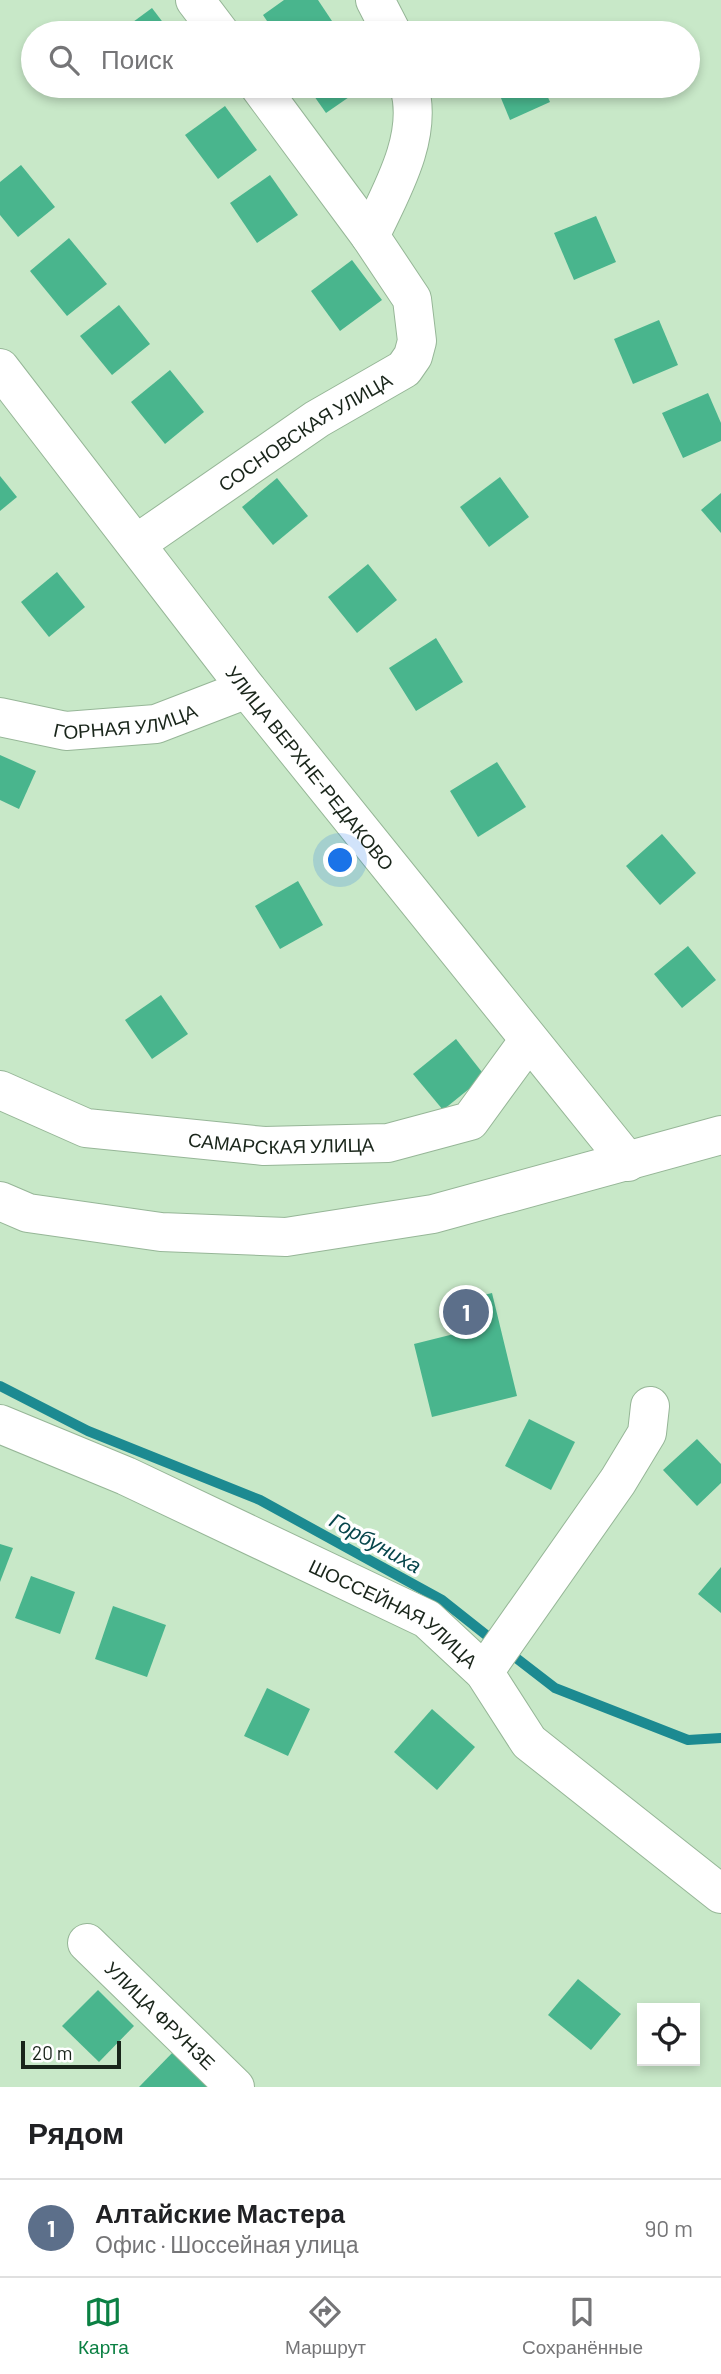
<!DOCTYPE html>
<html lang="ru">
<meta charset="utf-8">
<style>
:root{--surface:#fff;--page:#f6f6f6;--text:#202124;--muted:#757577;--line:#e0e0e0;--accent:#0b8043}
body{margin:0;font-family:Barlow,sans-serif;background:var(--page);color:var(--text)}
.controls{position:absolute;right:21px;bottom:21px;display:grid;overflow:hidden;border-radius:0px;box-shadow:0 4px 10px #0003}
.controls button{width:63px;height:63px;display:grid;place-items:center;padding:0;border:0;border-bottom:2px solid var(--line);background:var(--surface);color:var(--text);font:35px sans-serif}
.scale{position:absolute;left:21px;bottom:18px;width:100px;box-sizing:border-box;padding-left:7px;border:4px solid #19251a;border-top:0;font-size:19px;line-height:24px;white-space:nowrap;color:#19251a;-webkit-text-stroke:5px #fff;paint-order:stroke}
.you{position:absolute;left:341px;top:861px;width:24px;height:24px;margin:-18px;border:5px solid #fff;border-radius:50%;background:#1a73e8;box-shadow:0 0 0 10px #1a73e833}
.badge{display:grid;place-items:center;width:46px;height:46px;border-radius:50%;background:var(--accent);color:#fff;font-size:23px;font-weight:700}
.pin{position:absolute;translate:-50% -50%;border:4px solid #fff;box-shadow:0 2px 7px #0006}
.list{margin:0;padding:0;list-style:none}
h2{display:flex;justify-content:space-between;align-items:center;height:91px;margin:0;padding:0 28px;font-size:30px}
h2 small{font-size:23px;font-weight:400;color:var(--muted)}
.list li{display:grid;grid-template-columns:46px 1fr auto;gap:21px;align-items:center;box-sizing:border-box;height:98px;padding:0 28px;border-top:2px solid var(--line)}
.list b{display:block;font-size:26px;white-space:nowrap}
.list p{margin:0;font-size:23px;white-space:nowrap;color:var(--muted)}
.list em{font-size:23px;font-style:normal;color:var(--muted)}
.icon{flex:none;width:38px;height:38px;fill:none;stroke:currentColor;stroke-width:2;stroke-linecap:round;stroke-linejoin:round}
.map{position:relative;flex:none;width:721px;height:2087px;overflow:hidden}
.search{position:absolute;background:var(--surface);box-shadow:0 4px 10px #0003;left:21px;right:21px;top:21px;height:77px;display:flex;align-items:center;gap:18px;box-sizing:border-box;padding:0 24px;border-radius:38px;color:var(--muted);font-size:26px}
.sheet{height:189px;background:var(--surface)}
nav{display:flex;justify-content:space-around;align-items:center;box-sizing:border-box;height:98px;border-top:2px solid var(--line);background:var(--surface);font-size:19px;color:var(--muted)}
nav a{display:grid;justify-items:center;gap:4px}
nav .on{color:var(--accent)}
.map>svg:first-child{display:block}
</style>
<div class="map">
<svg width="721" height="2087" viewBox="0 0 721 2087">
<rect width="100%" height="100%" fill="#c8e8c8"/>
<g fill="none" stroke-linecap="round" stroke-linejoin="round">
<g stroke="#1c8a91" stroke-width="10">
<path d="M0,1386L88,1431L260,1500L442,1600L495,1642"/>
<path d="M507,1651L555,1688L688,1740L721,1738"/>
</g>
</g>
<g fill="#49b58d">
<path d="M284,0H318L334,24L320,33H275L263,15Z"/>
<path d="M152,8L171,33H118Z"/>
<path d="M307,86H365L326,113Z"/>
<path d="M496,86H543L550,102L510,120Z"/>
<path d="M225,106L257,150L218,179L185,135Z"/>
<path d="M21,165L55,207L18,237L0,215V182Z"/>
<path d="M270,175L298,215L257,243L230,203Z"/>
<path d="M596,216L616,262L574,280L554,233Z"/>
<path d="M69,238L107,284L67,316L30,271Z"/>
<path d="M352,260L382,300L340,331L311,291Z"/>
<path d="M119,305L150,344L112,375L80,336Z"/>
<path d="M659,320L678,365L633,384L614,339Z"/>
<path d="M170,370L204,412L165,444L131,402Z"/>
<path d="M708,393L721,423V441L683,458L662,413Z"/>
<path d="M0,476L17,497L0,511Z"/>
<path d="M500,477L529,517L489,547L460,507Z"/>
<path d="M277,478L308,516L273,545L242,507Z"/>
<path d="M721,493V533L701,510Z"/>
<path d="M368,564L397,600L357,633L328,597Z"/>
<path d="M57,572L85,607L49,637L21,602Z"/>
<path d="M436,638L463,682L416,711L389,668Z"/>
<path d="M0,755L36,771L19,809L0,800Z"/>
<path d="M497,762L526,807L478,837L450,791Z"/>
<path d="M662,834L696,873L660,905L626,866Z"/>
<path d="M298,881L323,925L280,949L255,906Z"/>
<path d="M688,946L716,980L682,1008L654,974Z"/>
<path d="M161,995L188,1034L152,1059L125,1020Z"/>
<path d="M456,1039L485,1076L443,1110L413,1074Z"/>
<path d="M492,1293L517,1396L432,1417L414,1344L454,1334L446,1304Z"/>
<path d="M529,1419L575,1442L551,1490L505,1466Z"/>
<path d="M697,1439L721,1464V1483L697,1506L663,1470Z"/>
<path d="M0,1544L13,1548L0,1582Z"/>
<path d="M721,1567V1613L698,1594Z"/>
<path d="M31,1576L75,1592L60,1634L15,1618Z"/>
<path d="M113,1606L166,1625L147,1677L95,1659Z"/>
<path d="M267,1688L310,1709L288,1756L244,1736Z"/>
<path d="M432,1709L475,1747L437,1790L394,1752Z"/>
<path d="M578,1979L621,2014L591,2050L548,2015Z"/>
<path d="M98,1990L134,2026L99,2062L62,2026Z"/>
<path d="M175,2050L210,2083L206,2087H139Z"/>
</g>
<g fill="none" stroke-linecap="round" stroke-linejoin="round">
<g stroke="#96b697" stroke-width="40">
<g id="minor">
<path d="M195,0L220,33"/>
<path d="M375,0L392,33"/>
<path d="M370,236C391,192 424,136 409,86"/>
<path id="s1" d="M0,368L247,689L628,1162"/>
<path id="s2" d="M136,544L317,419L404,369L413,356L417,341L412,299L370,236L259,86"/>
<path id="s3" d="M0,717L66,731L156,724L247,689"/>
<path id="s4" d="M0,1090L86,1128L264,1146L388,1143L470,1121L529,1040"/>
<path id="s5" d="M0,1424L126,1476L427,1619L484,1672L529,1742L721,1894"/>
<path d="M484,1672L618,1481L647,1433L650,1406"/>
<path id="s6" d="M87,1943L235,2087"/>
</g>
</g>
<g stroke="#96b697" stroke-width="40">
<path id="major" d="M0,1201L28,1213L161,1232L286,1237L433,1214L721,1135"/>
</g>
<use href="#minor" stroke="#fff" stroke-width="38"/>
<use href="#major" stroke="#fff" stroke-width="38"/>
</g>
<g text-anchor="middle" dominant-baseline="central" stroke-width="7" stroke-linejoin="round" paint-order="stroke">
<g font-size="19" fill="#19251a" stroke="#fff">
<text stroke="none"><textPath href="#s2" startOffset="203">СОСНОВСКАЯ УЛИЦА</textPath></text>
<text stroke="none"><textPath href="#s3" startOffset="128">ГОРНАЯ УЛИЦА</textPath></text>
<text stroke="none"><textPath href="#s1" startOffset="506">УЛИЦА ВЕРХНЕ-РЕДАКОВО</textPath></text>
<text stroke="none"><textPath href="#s4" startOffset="290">САМАРСКАЯ УЛИЦА</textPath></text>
<text stroke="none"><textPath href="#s5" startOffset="438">ШОССЕЙНАЯ УЛИЦА</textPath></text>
<text stroke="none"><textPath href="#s6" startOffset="103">УЛИЦА ФРУНЗЕ</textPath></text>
</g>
<g font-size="21" font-style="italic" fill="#06454b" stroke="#fff">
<text transform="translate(376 1542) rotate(29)">Горбуниха</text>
</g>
</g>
</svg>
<div class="controls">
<button><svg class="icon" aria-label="locate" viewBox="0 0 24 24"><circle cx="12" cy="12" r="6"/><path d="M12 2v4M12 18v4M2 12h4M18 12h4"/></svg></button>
</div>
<div class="scale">20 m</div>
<div class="you"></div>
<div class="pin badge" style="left:466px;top:1312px;background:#5c6f8a">1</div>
<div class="search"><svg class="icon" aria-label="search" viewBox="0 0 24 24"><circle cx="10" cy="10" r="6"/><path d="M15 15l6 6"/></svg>Поиск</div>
</div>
<section class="sheet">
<h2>Рядом<small></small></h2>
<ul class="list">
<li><span class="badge" style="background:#5c6f8a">1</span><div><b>Алтайские Мастера</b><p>Офис · Шоссейная улица</p></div><em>90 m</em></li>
</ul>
</section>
<nav>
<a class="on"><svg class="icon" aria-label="map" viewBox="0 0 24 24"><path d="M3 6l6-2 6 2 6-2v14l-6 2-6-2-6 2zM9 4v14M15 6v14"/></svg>Карта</a>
<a><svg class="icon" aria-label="directions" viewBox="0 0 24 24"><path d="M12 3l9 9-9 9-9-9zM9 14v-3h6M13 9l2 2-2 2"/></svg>Маршрут</a>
<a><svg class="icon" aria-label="saved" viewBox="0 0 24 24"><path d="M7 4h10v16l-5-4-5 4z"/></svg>Сохранённые</a>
</nav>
